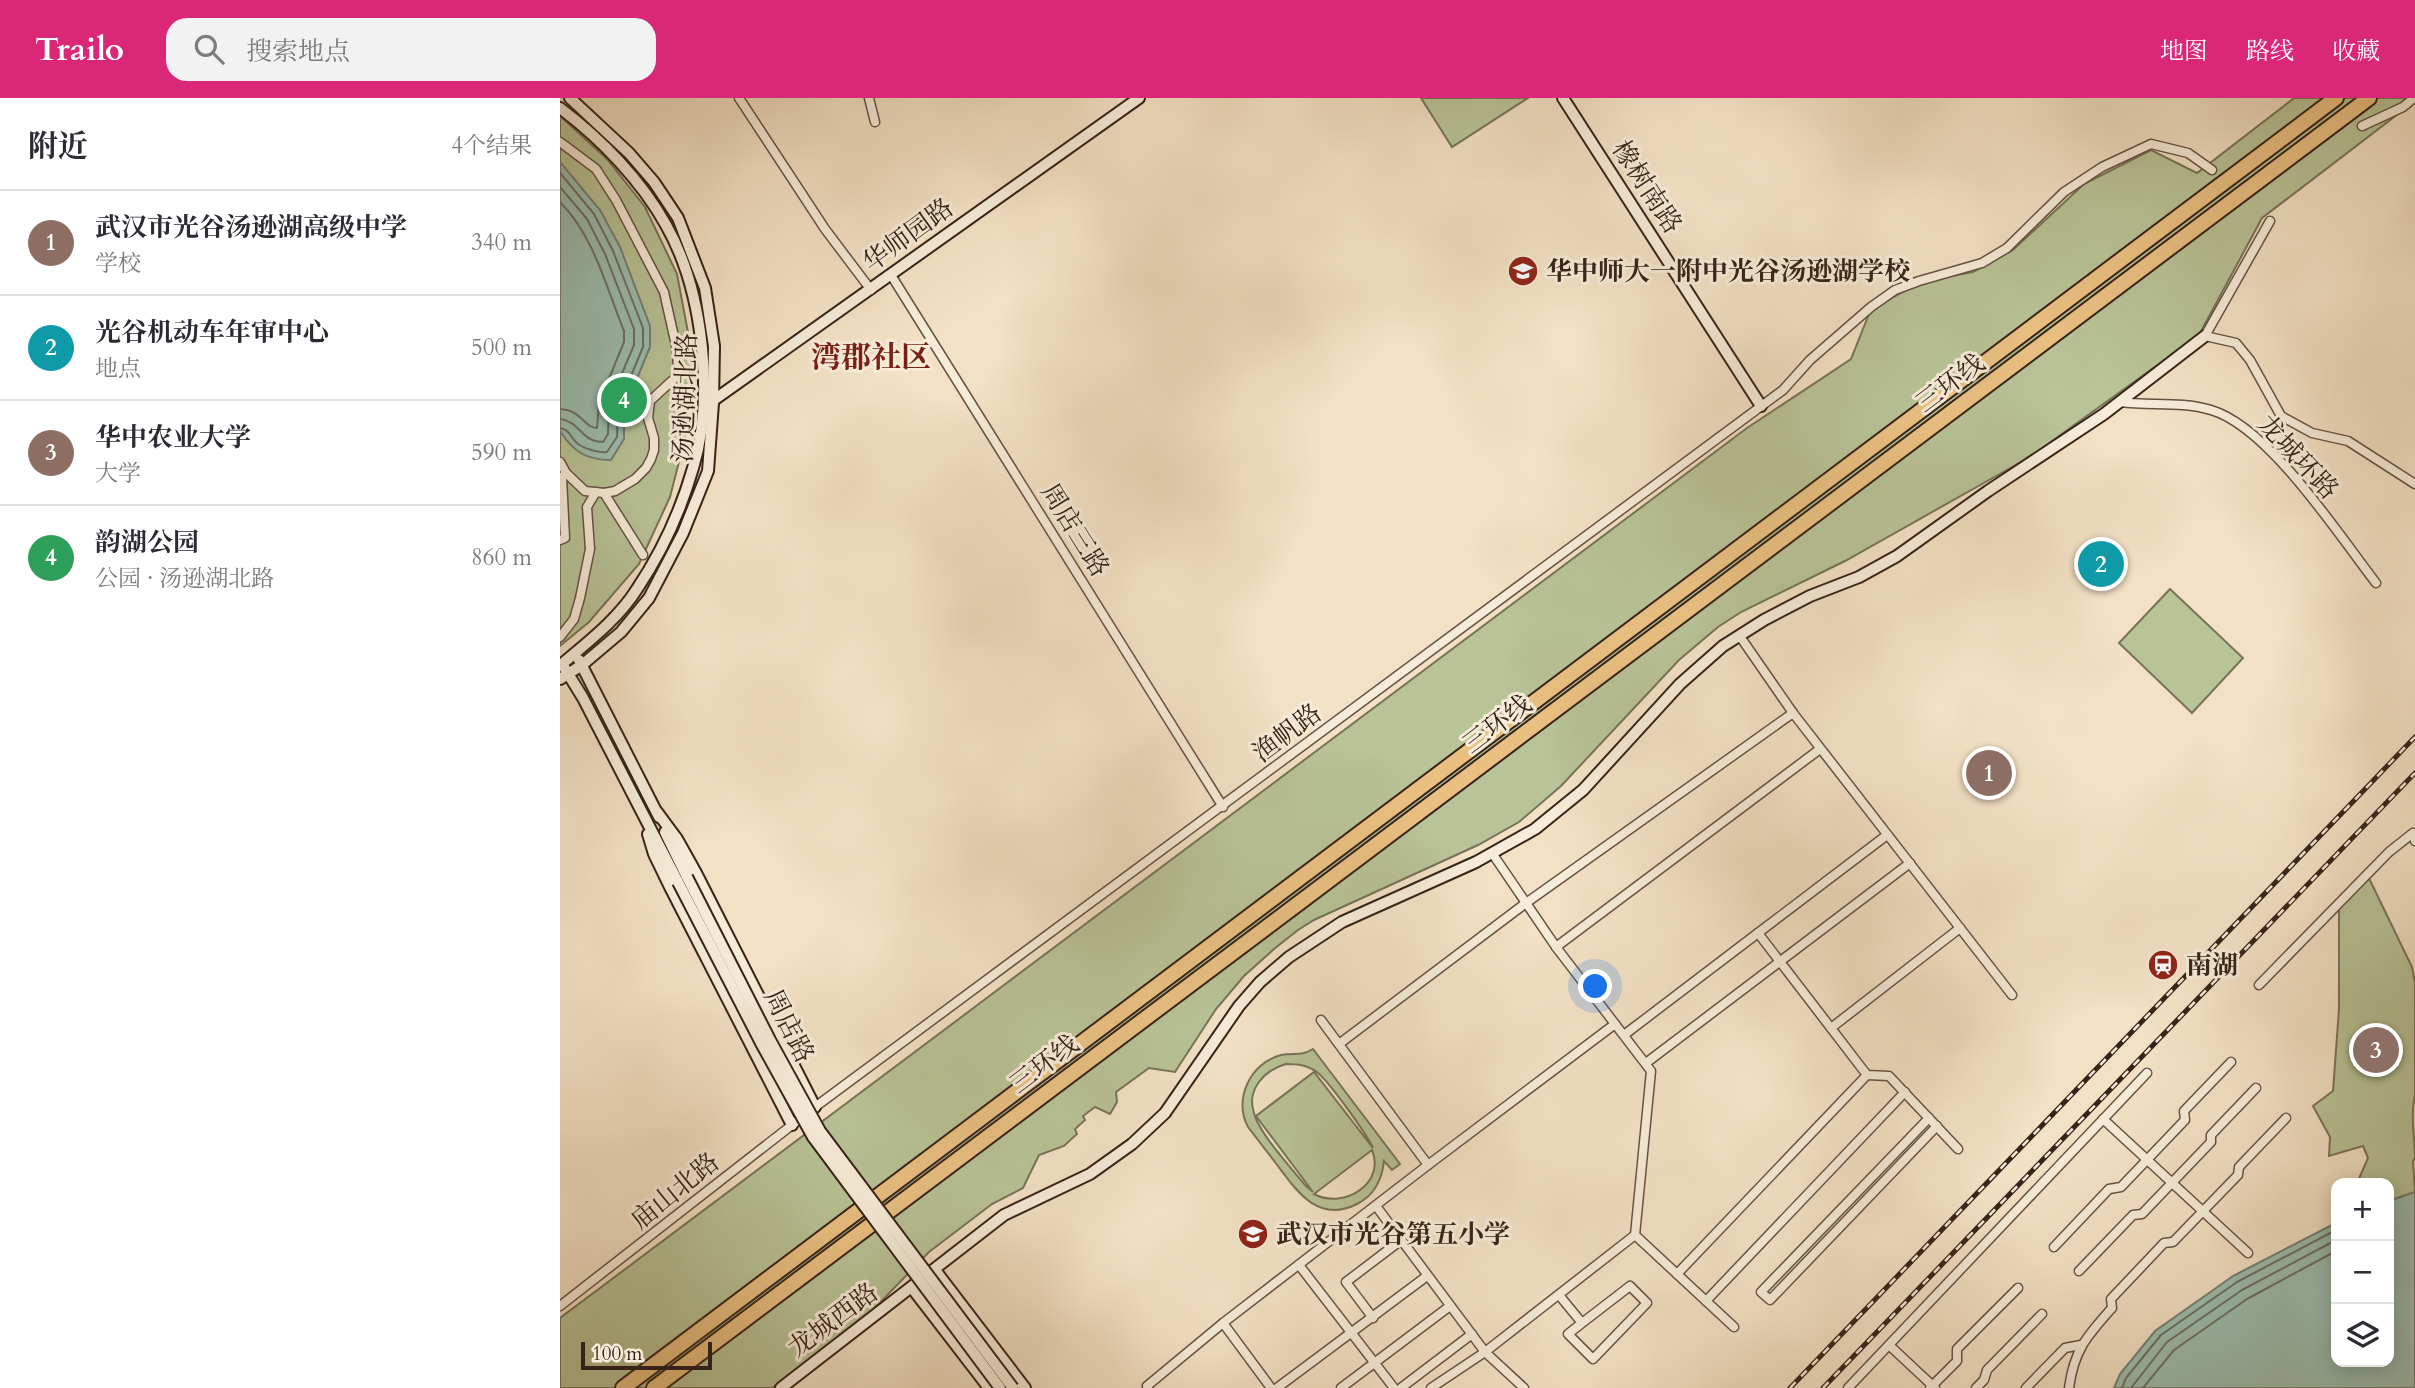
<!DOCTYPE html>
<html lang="zh">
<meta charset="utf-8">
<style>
:root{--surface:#fff;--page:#f2f2f3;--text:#2b2b33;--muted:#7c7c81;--line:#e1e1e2;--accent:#db2777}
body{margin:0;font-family:Cardo,"Noto Serif SC",serif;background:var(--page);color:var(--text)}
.controls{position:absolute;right:21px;bottom:21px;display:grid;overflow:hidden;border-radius:14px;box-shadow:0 4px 18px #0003}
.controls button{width:63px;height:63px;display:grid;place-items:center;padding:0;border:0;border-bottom:2px solid var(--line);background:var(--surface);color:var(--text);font:35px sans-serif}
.scale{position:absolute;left:21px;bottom:18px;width:131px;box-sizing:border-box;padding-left:7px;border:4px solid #372318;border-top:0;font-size:19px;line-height:24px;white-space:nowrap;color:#372318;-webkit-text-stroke:5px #f7ecd9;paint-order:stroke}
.you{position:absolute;left:1036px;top:889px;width:24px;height:24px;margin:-18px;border:5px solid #fff;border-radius:50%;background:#1a73e8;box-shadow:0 0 0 10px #1a73e833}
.badge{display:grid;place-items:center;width:46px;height:46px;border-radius:50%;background:var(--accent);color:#fff;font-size:23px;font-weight:700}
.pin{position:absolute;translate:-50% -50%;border:4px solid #fff;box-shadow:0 2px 7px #0006}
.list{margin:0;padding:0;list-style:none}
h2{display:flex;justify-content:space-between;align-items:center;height:91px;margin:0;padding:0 28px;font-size:30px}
h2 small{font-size:23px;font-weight:400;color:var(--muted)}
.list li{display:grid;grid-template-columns:46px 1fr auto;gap:21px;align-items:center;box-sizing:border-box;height:105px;padding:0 28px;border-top:2px solid var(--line)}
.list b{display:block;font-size:26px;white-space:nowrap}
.list p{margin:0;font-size:23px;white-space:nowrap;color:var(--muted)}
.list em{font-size:23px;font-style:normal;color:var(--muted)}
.icon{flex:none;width:38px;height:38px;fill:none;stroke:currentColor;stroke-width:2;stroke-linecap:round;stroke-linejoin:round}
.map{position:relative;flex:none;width:1855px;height:1290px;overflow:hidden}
header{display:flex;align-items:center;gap:42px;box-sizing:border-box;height:98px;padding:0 35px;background:var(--accent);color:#fff}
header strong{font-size:33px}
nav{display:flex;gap:38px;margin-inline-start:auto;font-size:24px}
.search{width:490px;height:63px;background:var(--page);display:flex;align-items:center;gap:18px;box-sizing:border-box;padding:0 24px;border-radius:21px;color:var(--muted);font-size:26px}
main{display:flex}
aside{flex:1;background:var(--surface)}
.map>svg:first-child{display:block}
</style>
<header>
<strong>Trailo</strong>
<div class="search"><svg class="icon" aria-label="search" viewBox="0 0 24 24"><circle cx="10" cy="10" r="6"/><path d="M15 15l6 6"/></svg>搜索地点</div>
<nav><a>地图</a><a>路线</a><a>收藏</a></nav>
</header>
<main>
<aside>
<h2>附近<small>4个结果</small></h2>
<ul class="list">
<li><span class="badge" style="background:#8d6e63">1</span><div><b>武汉市光谷汤逊湖高级中学</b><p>学校</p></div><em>340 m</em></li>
<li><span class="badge" style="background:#0f9aa8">2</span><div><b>光谷机动车年审中心</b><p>地点</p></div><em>500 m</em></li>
<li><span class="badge" style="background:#8d6e63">3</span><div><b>华中农业大学</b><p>大学</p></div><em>590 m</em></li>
<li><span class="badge" style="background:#2e9e5b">4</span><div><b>韵湖公园</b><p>公园 · 汤逊湖北路</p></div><em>860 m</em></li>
</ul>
</aside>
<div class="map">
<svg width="1855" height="1290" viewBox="0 0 1855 1290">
<rect width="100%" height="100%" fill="#f3e1c5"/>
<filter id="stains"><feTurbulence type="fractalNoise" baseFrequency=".00286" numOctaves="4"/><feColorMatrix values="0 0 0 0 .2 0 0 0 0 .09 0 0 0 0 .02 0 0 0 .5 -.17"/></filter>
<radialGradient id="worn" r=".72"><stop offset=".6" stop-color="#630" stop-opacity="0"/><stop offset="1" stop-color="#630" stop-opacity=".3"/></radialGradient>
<g fill="#b8c397" stroke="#787358" stroke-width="2" fill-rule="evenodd">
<path d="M861,0H968L892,49Z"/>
<path d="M1734,0H1855V3L1702,120L1639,237L1470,359L1285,463L1181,514L1158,529L1119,562L1001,688L959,724L918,747L754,822L738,832L714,851L684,878L656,911L615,974L589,970L556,994L557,1004L550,1016L535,1009L523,1018L525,1022L515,1031L517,1036L504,1048L479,1057L463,1090L432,1106L369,1154L307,1218L212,1290H0V1220L1187,330L1291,261L1311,211L1363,183L1413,174L1453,152L1524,86L1591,52L1637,75Z"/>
<path d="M0,18L47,61L85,109L117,176L133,261L124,344L110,399L79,466L29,524L0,548Z"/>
<path d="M1610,491L1683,560L1632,615L1559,545Z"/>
<path d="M1806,774L1852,869L1855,885V997C1850,1018 1855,1039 1855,1060L1853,1063L1855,1094L1829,1103V1085H1797L1808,1060L1803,1048L1769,1058L1770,1039L1753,1008L1773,993L1779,911V807Z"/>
<path d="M753,951L840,1066L832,1072L824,1063C822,1082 815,1097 797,1106C759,1125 738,1095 718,1068C708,1055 698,1042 688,1029C673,1002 690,965 721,957C735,954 740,959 753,951ZM726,966C738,966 748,967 758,975C770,985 806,1035 813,1050L754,974L696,1018L753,1094L745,1087C731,1070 699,1035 694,1015C686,991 705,972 726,966ZM812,1052C826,1085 784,1112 754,1096Z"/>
</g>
<g fill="#9cbeaf" stroke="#748073" stroke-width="2">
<path d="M0,64L40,112L60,149L90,228V249L64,312V341L51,362C25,362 13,353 0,333Z"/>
<path d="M1855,1094V1290H1554L1560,1276L1595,1233L1673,1178L1776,1125V1264H1829V1103Z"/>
</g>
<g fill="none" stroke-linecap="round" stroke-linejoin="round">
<g stroke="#6a7064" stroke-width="2">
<path d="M0,75L34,116L53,153L83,230V249L58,309L57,339L47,354C39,355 25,351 18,346C10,340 11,332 0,330"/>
<path d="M0,89L27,121L45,156L74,231V247L49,306L48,336L43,344C21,344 20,323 0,321"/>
<path d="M0,104C34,138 46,189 64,233V244L39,305L37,330C24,330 22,312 0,311"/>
<path d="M1562,1290L1566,1280L1601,1237L1677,1184L1776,1132"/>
<path d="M1571,1290L1607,1244L1682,1192L1776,1142"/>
<path d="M1583,1290L1614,1252L1687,1201L1776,1153"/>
</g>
<g stroke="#665243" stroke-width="11">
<g id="street">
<path d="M179,0L265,131L311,192"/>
<path d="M309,0L315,24"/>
<path d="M1802,28L1843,9L1854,0"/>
<path d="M0,44L36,71L56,102L104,194L117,252L118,271L115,280L90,303L88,320L94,340V352L91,361L86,370L75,381L55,393L44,395"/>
<path d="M1710,123L1645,238L1676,245L1690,262L1721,318L1752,335L1788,343L1855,386"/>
<path d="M331,177L663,709"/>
<path d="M1560,304C1590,308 1621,303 1651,312C1709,329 1778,436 1816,485"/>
<path d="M0,364L6,375L25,393L44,395L83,457"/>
<path d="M0,442L5,440L2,379L6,375"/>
<path d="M1179,537L1233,615L1452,897"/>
<path d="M0,539L14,521L20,500L30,451L27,409L36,394"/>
<path d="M1198,835L1327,737"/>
<path d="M996,849L1260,651"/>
<path d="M1699,887L1829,754L1853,735L1855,743"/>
<path d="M761,922L868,1067"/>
<path d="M1271,930L1400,830"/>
<path d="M1064,937L1198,835L1307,977L1329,978L1398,1051"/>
<path d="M779,946L966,805L1233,615"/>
<path d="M1086,965L1350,765"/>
<path d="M1369,1020L1201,1194L1210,1202L1377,1028"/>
<path d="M1543,1021L1688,1155"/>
<path d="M816,1108L925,1254L964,1290"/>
<path d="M1075,1137L1174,1229"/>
<path d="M1494,1149L1549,1091L1561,1089L1625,1022L1624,1013L1671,964"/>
<path d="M739,1167L834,1290"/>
<path d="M1519,1173L1573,1117L1582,1116L1651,1044V1037L1696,990"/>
<path d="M1117,1176L1307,977"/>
<path d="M999,1197L1022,1225L1070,1188L1087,1205L1033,1261L1008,1236L1022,1225"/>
<path d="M1146,1203L1345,994"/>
<path d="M0,1208L255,1009L1223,292L1250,262L1311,209L1335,192L1359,183L1422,165L1447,150L1504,94L1542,69L1591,46L1628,55L1652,72"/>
<path d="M813,1220L786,1184L840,1143"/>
<path d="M663,1225L711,1290"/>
<path d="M1329,1247L1375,1290"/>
<path d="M588,1290L587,1288L663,1225L868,1067L1055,926"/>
<path d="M717,1290L867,1178"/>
<path d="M781,1290L890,1208"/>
<path d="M841,1290L912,1236"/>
<path d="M871,1290L925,1254L1075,1137L1091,973L996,849L932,755"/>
<path d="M1288,1290L1587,975"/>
<path d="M1370,1290L1397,1263V1251L1458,1190"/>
<path d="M1416,1290L1424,1282L1427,1272L1482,1216"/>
<path d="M1466,1290L1505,1250L1521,1247"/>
<path d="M1509,1290C1514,1252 1527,1238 1552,1210L1551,1201L1604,1145L1613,1144L1678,1077L1679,1069L1726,1020"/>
</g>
</g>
<g stroke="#372318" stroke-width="14">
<g id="secondary">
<path d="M1003,0L1201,308"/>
<path d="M0,10C41,41 81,82 106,127C143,192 155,299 133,370C121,412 101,455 77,491C58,521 29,543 2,566L23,600L118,784"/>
<path d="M151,304L579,0"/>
<path d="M19,562L99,719"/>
<path d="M0,581L22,567L61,534L89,500L123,435L148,373L153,305L154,248L145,190L118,120L94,84L69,55L10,0"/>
<path d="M97,714L117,741L136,775L255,1009"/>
<path d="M105,734L127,779"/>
<path d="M88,736L94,756L110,789L232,1027"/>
<path d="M375,1172L465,1290"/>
<path d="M352,1190L429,1290"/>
<path d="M221,1290L444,1117L530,1076L572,1046L605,1015L679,908L700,884L729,859L782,824L916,764L975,731L1023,692L1120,586L1163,548L1204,522L1250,498L1299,479L1337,458L1428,393L1544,316L1645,238"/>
</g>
</g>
<g stroke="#372318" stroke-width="18">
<g id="highway">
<path d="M63,1290L1776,0"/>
<path d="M94,1290L1809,0"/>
</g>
</g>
<use href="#street" stroke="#f7ecd9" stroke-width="8"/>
<use href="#secondary" stroke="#f7ecd9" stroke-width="10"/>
<use href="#highway" stroke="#eac082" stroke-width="14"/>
<g stroke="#372318" stroke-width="5">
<g id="rail">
<path d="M1230,1290L1855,639"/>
<path d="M1263,1290L1855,675"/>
</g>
</g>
<use href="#rail" stroke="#f7ecd9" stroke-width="2.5" stroke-dasharray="8" stroke-linecap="butt"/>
<g stroke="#372318" stroke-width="14" stroke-linecap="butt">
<g id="secondary-bridge">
<path d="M127,779L210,942L260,1033L453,1290"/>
<path d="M118,784L201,945L253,1039L440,1290"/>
</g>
</g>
<use href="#secondary-bridge" stroke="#f7ecd9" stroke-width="10"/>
</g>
<defs>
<g id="school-disc" transform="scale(1.575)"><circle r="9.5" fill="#8f2418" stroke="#f7ecd9"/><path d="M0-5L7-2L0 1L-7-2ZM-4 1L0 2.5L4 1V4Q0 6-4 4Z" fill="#fff"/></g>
<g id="station-disc" transform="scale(1.575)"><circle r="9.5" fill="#8f2418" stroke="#f7ecd9"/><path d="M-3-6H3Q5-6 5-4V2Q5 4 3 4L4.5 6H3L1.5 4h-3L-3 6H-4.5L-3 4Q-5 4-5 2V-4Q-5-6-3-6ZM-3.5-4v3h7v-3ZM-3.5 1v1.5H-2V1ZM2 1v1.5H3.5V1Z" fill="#fff"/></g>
</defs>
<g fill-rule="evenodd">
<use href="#school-disc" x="963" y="173"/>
<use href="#station-disc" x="1603" y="867"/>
<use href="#school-disc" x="693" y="1136"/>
</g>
<g text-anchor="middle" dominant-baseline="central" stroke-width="6" stroke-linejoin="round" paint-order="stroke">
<g font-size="26" fill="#372318" stroke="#f7ecd9">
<text transform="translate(1087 89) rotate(57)">橡树南路</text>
<text transform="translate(348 137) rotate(-36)">华师园路</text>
<text transform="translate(1390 285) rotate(-37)">三环线</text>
<text transform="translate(125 300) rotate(-88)">汤逊湖北路</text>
<text transform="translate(1738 359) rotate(47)">龙城环路</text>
<text transform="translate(515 432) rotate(58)">周店三路</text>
<text transform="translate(937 626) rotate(-37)">三环线</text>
<text transform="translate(727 635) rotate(-37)">渔帆路</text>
<text transform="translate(229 928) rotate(63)">周店路</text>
<text transform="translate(484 966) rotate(-37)">三环线</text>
<text transform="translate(115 1093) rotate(-39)">庙山北路</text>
<text transform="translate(273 1222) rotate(-37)">龙城西路</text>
</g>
<g font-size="26" font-weight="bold" fill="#372318" stroke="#f7ecd9" text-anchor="start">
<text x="986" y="173">华中师大一附中光谷汤逊湖学校</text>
<text x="1626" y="867">南湖</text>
<text x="716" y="1136">武汉市光谷第五小学</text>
</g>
<g font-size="30" font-weight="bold" fill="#7a1f14" stroke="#f7ecd9">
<text x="311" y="259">湾郡社区</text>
</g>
</g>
<rect width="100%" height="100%" filter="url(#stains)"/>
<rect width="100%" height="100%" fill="url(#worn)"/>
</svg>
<div class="controls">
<button>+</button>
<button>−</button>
<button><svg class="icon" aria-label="layers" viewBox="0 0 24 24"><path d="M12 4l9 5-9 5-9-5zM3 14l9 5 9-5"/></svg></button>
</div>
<div class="scale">100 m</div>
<div class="you"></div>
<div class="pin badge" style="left:1429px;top:675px;background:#8d6e63">1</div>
<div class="pin badge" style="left:1541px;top:466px;background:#0f9aa8">2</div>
<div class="pin badge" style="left:1816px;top:952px;background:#8d6e63">3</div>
<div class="pin badge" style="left:64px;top:302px;background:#2e9e5b">4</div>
</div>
</main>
